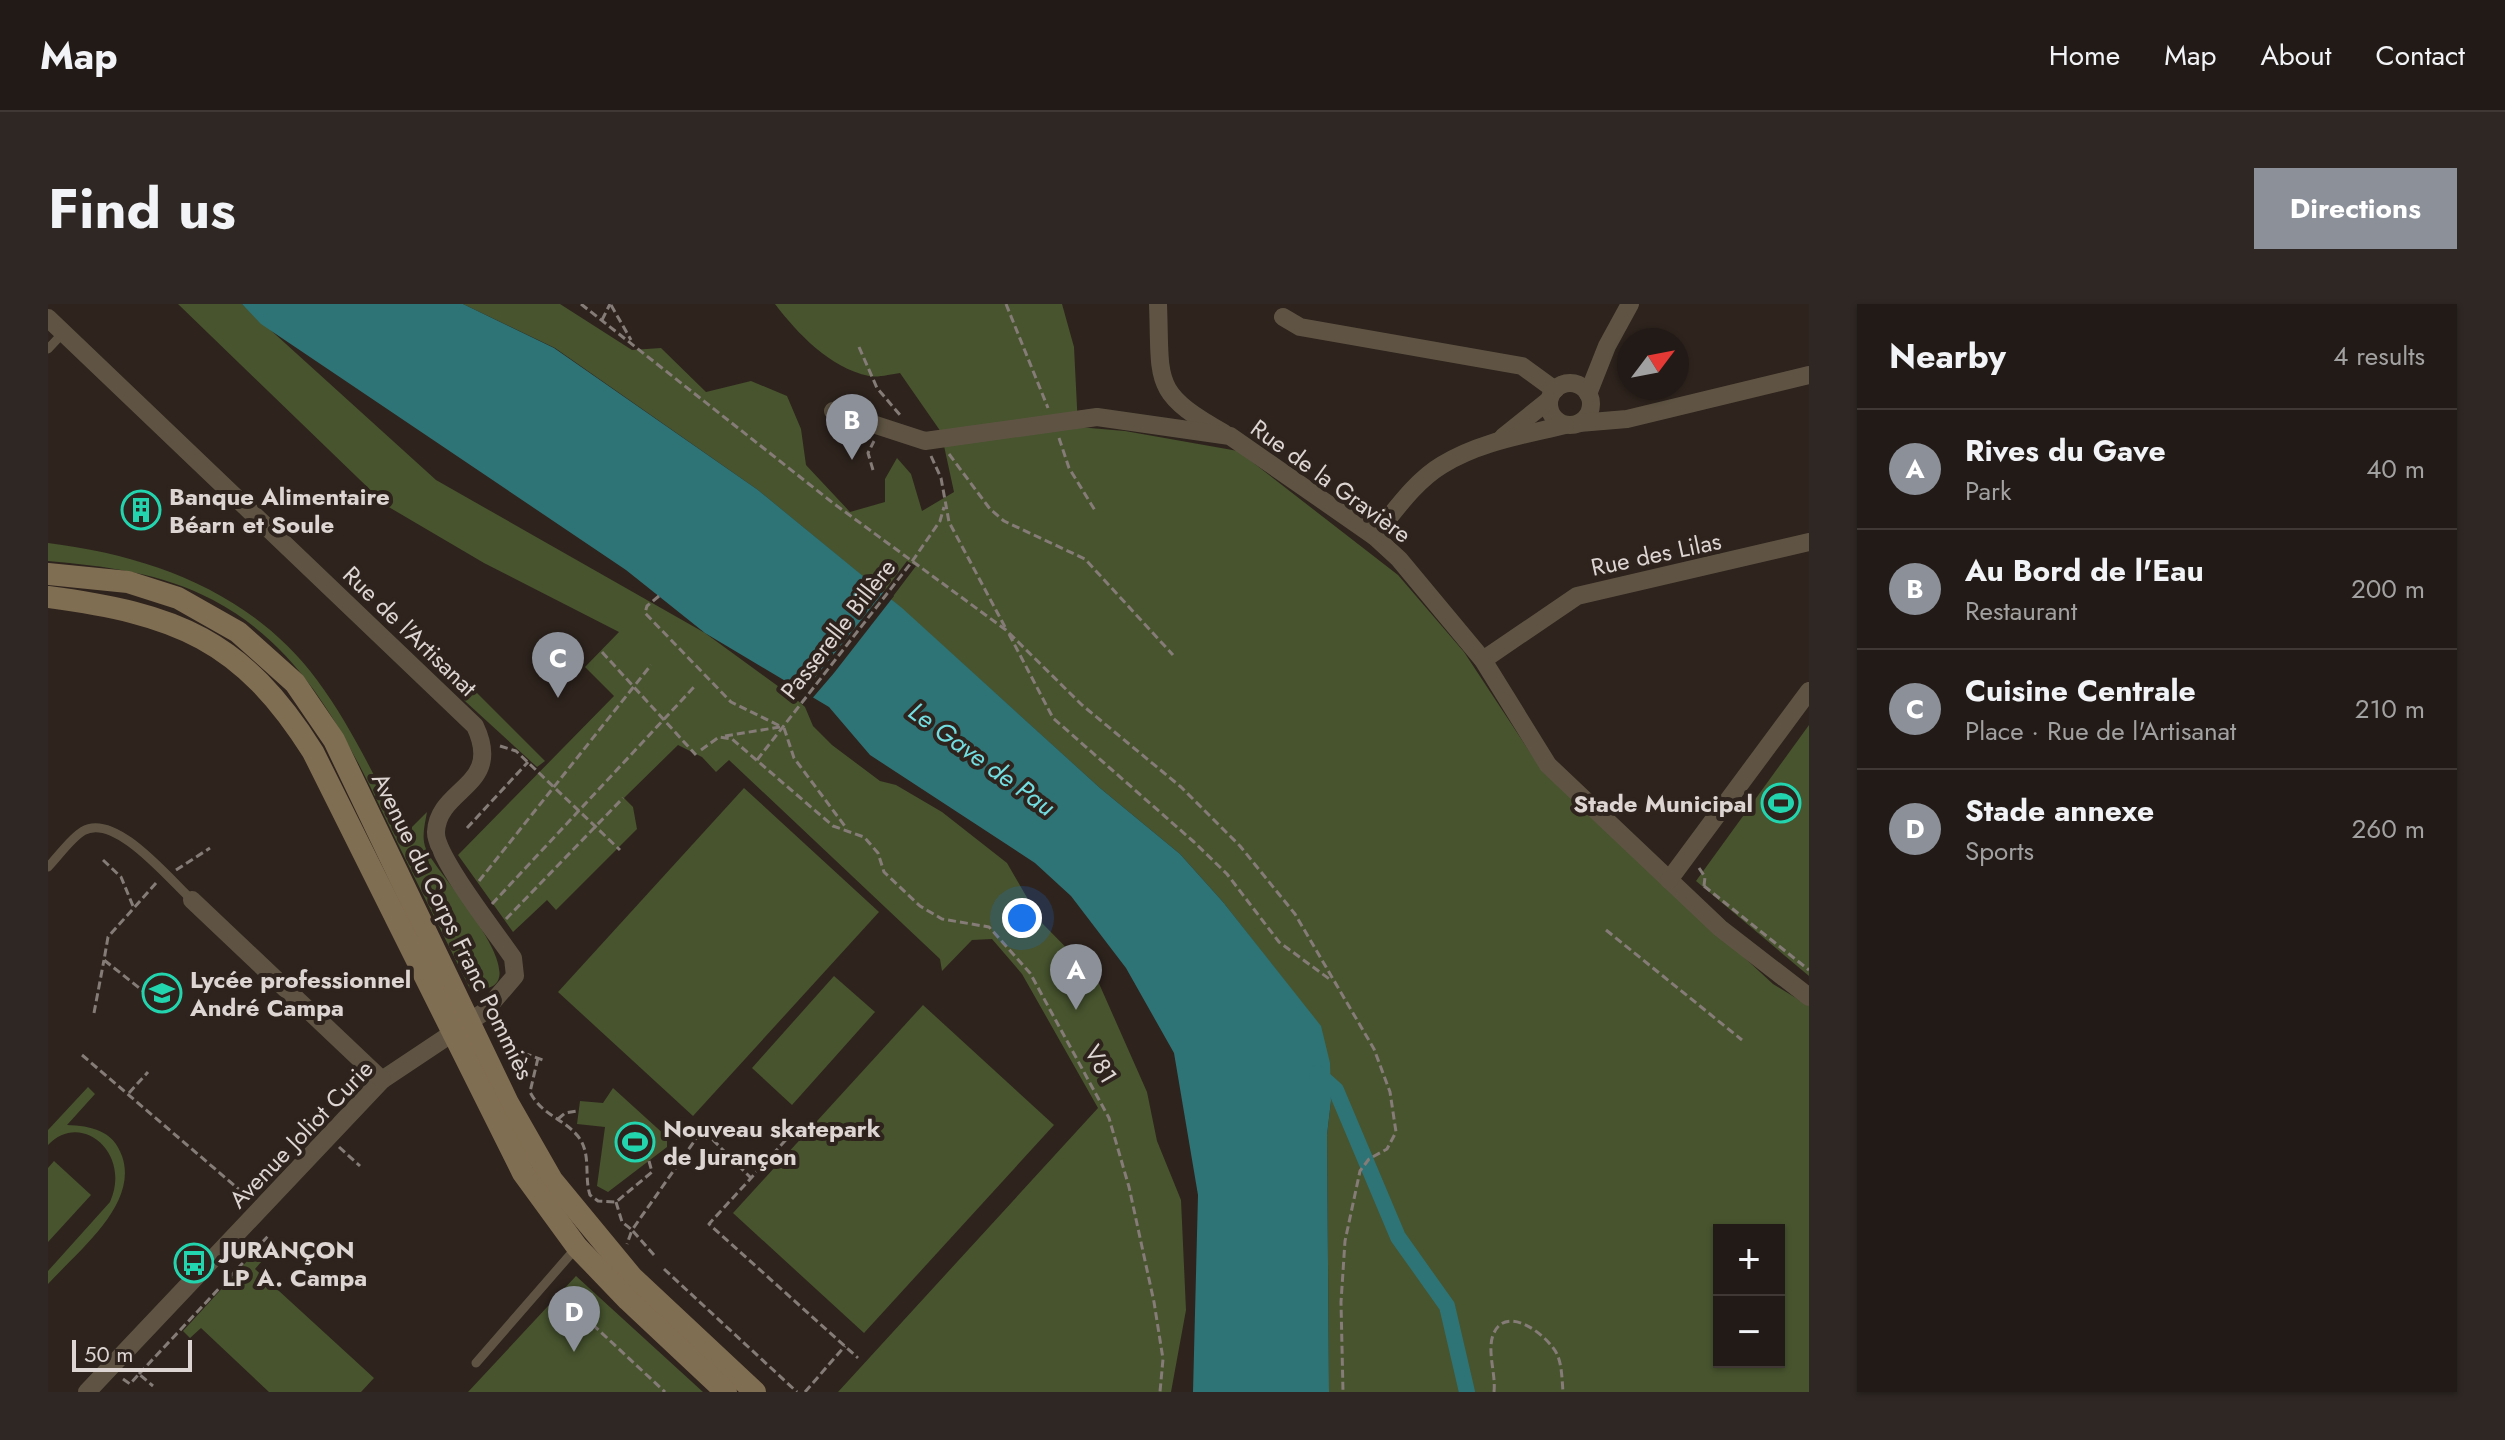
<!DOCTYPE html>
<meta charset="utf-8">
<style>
:root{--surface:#221a16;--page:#2e2723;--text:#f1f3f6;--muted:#a2a1a1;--line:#3f3835;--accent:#8c9099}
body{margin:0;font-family:Jost,sans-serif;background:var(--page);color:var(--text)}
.controls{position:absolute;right:24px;bottom:24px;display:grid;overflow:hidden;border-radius:0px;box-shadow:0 2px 6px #0004}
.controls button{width:72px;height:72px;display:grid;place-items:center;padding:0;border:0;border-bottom:2px solid var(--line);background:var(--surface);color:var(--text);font:40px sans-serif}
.compass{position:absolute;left:1569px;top:24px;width:72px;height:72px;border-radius:50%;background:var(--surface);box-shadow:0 2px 6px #0004;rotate:58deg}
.scale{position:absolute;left:24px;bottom:20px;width:120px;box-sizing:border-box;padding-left:8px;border:4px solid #ddd5d2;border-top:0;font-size:22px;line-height:28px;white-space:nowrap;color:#ddd5d2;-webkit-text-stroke:6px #2e231d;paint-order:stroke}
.you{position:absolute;left:974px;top:614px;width:28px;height:28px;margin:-20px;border:6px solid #fff;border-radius:50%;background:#1a73e8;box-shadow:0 0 0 12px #1a73e833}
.badge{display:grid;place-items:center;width:52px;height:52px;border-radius:50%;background:var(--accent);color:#fff;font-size:26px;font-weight:700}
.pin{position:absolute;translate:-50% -66px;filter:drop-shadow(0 2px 4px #0008)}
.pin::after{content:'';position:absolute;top:42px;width:28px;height:24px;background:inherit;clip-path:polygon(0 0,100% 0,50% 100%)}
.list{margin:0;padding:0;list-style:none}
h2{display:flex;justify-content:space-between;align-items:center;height:104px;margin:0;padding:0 32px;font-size:34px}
h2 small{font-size:26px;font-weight:400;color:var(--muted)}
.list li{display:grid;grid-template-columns:52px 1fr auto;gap:24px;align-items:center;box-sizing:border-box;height:120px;padding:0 32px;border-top:2px solid var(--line)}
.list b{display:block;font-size:30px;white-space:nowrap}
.list p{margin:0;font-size:26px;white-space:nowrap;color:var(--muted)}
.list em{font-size:26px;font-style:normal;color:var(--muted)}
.map{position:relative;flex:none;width:1761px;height:1088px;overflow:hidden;border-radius:0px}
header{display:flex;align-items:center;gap:48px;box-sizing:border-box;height:112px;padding:0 40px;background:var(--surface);border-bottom:2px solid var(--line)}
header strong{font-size:38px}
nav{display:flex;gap:44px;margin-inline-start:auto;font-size:28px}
.intro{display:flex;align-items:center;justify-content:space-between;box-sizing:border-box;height:192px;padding:0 48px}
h1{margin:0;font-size:56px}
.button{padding:20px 36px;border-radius:0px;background:var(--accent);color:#fff;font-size:28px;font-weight:700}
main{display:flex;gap:48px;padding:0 48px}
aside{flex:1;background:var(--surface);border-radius:0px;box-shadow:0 2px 6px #0004}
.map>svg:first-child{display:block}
</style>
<header>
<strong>Map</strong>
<nav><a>Home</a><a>Map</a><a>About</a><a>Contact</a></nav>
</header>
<div class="intro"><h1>Find us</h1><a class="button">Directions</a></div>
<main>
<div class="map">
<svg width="1761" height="1088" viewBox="0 0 1761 1088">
<rect width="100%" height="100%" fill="#2e231d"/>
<g fill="#47542e" fill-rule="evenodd">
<path d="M130,0H194L388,176L657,329L749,396L757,403L765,422L784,441L832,477L848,481L894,508L959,559L993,618L1049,675L1099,788L1109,837L1133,896L1138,1006L1123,1088H790L1050,804L974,670L944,635L924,636L894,667L892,655L681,456L668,468L654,453L630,441L576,494L585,503L589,525L508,606L499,596L465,628L410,551L566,392L537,363L571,328L436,259L339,202Z"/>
<path d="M415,0H512L584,46L613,44L658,88L703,77L739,92L753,125L758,161L802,208L837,198V175L849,154L863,170L874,207L906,188L893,128L852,69C843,70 830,74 821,72C782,64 750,30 727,0H1014L1026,43L1030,123L1077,127L1190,147L1350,271L1416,348L1495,468L1725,680L1761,702V1088H1281L1279,831L1283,797L1272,722L1175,598L1132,550L1052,484L843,295L868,262L859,257L835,289L710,186L507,44ZM1671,926H1731V1058H1671Z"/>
<path d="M0,239C105,252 204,289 269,376C304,423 329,479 357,530L379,508C377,520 373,533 378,545C385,566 506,693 422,685C398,636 373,587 349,538C304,445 262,347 165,296C114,269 57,262 0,257Z"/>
<path d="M423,383L497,457L489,463L418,398L414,394Z"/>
<path d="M1761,421V672L1648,577Z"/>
<path d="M696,484L831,608L645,812L510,688Z"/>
<path d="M786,672L827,708L744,801L704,764Z"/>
<path d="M875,701L1006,821L816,1029L685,909Z"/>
<path d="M40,783L47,790L19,821C43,822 65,826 74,852C91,900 30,947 0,980V967L62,898C84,849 33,806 0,841V826Z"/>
<path d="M565,784L619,833V843L560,888L549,882L557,823L529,820L532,797L555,799Z"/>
<path d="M6,857L43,891L0,938V864Z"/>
<path d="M212,943L220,950L207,965L326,1074L313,1088H221L153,1024L142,1034L135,1027Z"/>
<path d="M528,972L540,983L655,1088H420Z"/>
</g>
<path fill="#2e7476" d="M194,0H415L506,44L710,186L854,304L1052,484L1132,550L1175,598L1273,722L1282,759L1283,797L1279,831L1281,1088H1145L1150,891L1126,749L1078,664L1023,592L987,559L822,451L781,403L657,329L578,266L213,20Z"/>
<path fill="#2e231d" d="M838,285L846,292L786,369L762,397L753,391Z"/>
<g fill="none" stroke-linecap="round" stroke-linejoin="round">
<path stroke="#2e7476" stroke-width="16" d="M1269,769L1288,786L1350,933L1399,1002L1419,1088"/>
<g stroke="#857b77" stroke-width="3" stroke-dasharray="8 4" stroke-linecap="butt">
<path d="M533,0L785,199L958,326L1034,401L1133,483L1192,542L1247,610L1326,745L1342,788L1348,828L1339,845L1321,855L1312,867L1297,937L1293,998L1295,1088"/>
<path d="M958,0L1000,104"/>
<path d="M563,1L583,36"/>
<path d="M554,16L562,0"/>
<path d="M811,43L829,84L852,111"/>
<path d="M1011,134L1021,164L1048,208"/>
<path d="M901,150L942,205L956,217L1037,255L1125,351"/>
<path d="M883,152L893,174L901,218L957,323"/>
<path d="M825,166L820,149L826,137"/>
<path d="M611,292L599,302L597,309L683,398L736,424"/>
<path d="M961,330L1005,414L1146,538L1179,570L1231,638L1284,677"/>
<path d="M554,348L648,451"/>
<path d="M736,424L746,454L799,525"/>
<path d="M677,432L732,423"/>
<path d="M452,442L468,447L572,546"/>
<path d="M653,446L671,433L684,435L785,522L816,533L830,549L836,568L872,602L894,615L941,623L982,669L1061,814L1081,883L1106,998L1115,1055L1112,1088"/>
<path d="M709,456L863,259L892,217L896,203"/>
<path d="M419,524L480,458"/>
<path d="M55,556L73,573L85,602"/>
<path d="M1651,564L1657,573L1656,582"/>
<path d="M128,566L162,544"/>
<path d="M431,577L603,361"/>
<path d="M108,579L60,633L56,656L119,706"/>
<path d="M1656,582L1761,666"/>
<path d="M444,600L646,383"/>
<path d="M458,615L575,494"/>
<path d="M1558,626L1694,736"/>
<path d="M46,709L56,656"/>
<path d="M453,741L495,756"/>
<path d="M34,751L201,894"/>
<path d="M490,754L482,788C494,812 518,815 532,835C543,852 536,873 542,891L550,897L568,898L604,868L601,857"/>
<path d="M81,789L100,768"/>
<path d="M510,815L517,809L529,807"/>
<path d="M746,827L661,920L810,1054"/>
<path d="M291,843L312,862"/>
<path d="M568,898L574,918L584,926L579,940"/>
<path d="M606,951L584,926L650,832L656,827L703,874"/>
<path d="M616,965L749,1088"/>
<path d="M527,1004L617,1088"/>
<path d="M91,1070L222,930"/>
<path d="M75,1075L82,1080L91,1070L105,1082"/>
<path d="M757,1088L797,1042"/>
<path d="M1446,1088C1448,1070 1439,1048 1445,1031C1458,998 1500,1032 1509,1050C1514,1061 1514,1076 1515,1088"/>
</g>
<g stroke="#5f5443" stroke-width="9">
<path d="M0,45L14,30"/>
<path d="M0,563C10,553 22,535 35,527C67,508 121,575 144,596"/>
<path d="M428,1059L528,944"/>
</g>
<g stroke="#5f5443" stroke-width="18">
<path d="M1110,0C1113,79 1103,88 1176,129"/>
<path d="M1235,13L1252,23L1474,62L1507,86"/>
<path d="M0,14L427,422C456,483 390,483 388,528C387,552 449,630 465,654L467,672L436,708L334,776L39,1088"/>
<circle cx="1522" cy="100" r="21"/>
<path d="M1540,90L1559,42L1582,0"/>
<path d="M785,107L877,137L1049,113L1182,132L1326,232L1351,255L1435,356L1500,461L1672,624L1761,693"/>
<path d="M1531,119L1579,115L1761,71"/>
<path d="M1455,133L1501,96"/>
<path d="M1326,232C1346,208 1367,177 1394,161C1431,138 1476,131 1517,121"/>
<path d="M1435,356L1529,292L1761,238"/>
<path d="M1621,576L1761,387"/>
<path d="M144,596L334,776"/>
</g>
<g stroke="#806e52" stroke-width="22">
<path d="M0,270L80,278L130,294L190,328L247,379L286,436L460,799L504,876L584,973L707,1088"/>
<path d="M0,293C128,310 194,335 265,448L475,869L529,943L580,996L678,1088"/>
</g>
</g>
<defs>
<g id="building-ring" transform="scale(2)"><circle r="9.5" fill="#2e231d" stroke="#23d5af" stroke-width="1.5"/><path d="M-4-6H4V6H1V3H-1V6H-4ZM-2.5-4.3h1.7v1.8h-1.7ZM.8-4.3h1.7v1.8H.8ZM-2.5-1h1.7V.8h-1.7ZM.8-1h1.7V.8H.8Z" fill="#23d5af"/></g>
<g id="stadium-ring" transform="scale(2)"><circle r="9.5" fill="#2e231d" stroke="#23d5af" stroke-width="1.5"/><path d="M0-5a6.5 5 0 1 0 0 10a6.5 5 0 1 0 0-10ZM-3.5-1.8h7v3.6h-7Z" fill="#23d5af"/></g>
<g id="school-ring" transform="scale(2)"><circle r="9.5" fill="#2e231d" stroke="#23d5af" stroke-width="1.5"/><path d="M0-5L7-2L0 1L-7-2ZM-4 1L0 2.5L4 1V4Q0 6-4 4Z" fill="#23d5af"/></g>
<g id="bus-ring" transform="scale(2)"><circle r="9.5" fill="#2e231d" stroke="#23d5af" stroke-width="1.5"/><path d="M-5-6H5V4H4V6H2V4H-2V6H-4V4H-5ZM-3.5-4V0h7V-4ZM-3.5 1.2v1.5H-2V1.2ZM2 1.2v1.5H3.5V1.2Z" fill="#23d5af"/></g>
</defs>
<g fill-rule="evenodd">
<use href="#building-ring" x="93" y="206"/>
<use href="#stadium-ring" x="1733" y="499"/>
<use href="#school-ring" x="114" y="689"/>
<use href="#stadium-ring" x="587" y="838"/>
<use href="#bus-ring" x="146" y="959"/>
</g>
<g text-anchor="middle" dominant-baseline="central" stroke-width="8" stroke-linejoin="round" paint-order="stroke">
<g font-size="24" fill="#ddd5d2" stroke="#2e231d">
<text transform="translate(1283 177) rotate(36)">Rue de la Gravière</text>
<text transform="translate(1608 250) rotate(-12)">Rue des Lilas</text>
<text transform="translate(790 325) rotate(-52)">Passerelle Billère</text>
<text transform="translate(362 327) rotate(44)">Rue de l'Artisanat</text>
<text transform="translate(405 622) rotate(64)">Avenue du Corps Franc Pommiès</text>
<text transform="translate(1053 760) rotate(60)">V81</text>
<text transform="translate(253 830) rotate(-46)">Avenue Joliot Curie</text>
</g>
<g font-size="24" font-weight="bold" fill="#ddd5d2" stroke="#2e231d" text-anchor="start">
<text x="121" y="192">Banque Alimentaire<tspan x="121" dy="28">Béarn et Soule</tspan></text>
<text x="1705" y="499" text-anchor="end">Stade Municipal</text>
<text x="142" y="675">Lycée professionnel<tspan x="142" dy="28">André Campa</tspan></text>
<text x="615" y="824">Nouveau skatepark<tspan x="615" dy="28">de Jurançon</tspan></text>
<text x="174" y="945">JURANÇON<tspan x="174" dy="28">LP A. Campa</tspan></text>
</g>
<g font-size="26" font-style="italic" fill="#73dee1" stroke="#2e231d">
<text transform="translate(934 455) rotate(36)">Le Gave de Pau</text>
</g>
</g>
</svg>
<div class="controls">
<button>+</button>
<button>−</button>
</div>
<svg class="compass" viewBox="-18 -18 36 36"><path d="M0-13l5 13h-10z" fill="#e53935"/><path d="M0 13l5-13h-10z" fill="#a2a1a1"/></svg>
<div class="scale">50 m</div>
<div class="you"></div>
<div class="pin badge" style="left:1028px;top:706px">A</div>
<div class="pin badge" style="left:804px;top:156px">B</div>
<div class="pin badge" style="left:510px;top:394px">C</div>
<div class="pin badge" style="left:526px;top:1048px">D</div>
</div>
<aside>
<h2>Nearby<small>4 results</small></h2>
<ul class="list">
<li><span class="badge">A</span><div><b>Rives du Gave</b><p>Park</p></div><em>40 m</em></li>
<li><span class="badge">B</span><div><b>Au Bord de l'Eau</b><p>Restaurant</p></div><em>200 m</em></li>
<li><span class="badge">C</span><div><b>Cuisine Centrale</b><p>Place · Rue de l'Artisanat</p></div><em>210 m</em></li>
<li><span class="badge">D</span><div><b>Stade annexe</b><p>Sports</p></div><em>260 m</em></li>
</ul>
</aside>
</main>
